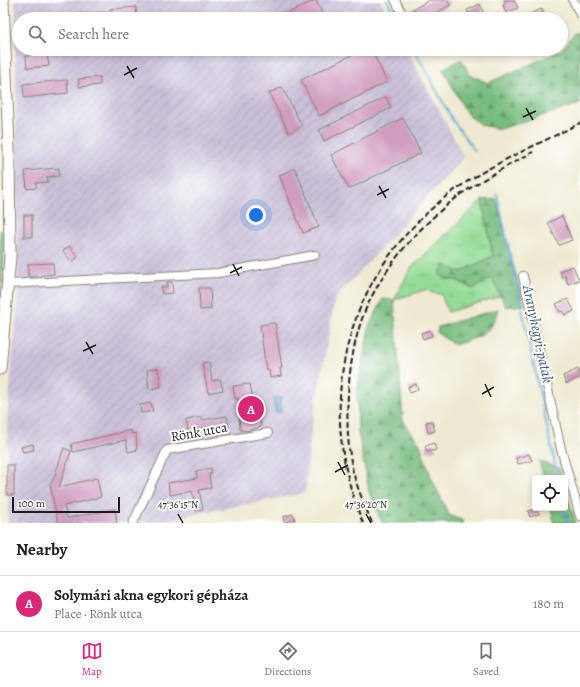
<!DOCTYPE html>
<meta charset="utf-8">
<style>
:root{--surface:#fff;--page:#f6f6f6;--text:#202124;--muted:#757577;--line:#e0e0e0;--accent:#db2777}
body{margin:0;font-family:Alegreya,serif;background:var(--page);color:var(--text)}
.controls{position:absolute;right:12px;bottom:12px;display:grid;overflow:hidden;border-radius:4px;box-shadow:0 2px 6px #0003}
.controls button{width:36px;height:36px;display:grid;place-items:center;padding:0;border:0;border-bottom:1px solid var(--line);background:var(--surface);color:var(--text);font:20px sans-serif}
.scale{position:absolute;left:12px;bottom:10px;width:108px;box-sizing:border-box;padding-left:4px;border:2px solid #1c1c1c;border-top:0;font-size:11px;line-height:14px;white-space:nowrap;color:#1c1c1c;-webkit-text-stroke:3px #fff;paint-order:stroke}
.you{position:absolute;left:256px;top:215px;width:14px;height:14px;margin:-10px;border:3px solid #fff;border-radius:50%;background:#1a73e8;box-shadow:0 0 0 6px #1a73e833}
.badge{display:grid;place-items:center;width:26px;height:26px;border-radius:50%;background:var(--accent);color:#fff;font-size:13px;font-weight:700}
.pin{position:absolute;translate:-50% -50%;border:2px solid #fff;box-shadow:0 1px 4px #0006}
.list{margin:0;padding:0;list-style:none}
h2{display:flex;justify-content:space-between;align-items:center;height:52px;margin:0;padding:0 16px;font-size:17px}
h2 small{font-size:13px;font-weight:400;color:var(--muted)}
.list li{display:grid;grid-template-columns:26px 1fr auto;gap:12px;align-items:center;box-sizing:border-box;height:56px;padding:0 16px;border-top:1px solid var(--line)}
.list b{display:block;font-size:15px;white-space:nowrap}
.list p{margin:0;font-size:13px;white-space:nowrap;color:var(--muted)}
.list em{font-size:13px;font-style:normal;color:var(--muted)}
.icon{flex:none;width:22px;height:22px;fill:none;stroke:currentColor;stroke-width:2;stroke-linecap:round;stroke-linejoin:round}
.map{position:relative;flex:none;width:580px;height:523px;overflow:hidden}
.search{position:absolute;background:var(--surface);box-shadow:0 2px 6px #0003;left:12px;right:12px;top:12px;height:44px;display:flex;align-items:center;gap:10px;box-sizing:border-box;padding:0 14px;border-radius:22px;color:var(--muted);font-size:15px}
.sheet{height:108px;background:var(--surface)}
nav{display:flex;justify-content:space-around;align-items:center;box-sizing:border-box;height:56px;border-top:1px solid var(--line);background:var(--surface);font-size:11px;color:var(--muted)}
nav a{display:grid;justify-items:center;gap:2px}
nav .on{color:var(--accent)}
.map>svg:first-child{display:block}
</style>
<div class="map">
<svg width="580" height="523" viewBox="0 0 580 523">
<defs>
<pattern id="industrial-furrows" width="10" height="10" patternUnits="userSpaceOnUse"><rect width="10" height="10" fill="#c8bfd8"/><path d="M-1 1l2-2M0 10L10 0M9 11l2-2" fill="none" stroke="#aba4b9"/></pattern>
<pattern id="grass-tufts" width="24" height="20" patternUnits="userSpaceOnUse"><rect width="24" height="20" fill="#95dc96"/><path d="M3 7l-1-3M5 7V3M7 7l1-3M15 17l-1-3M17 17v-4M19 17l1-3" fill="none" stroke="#80bc81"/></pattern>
<pattern id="forest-firs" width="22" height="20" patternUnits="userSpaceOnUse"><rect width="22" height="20" fill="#78bc7f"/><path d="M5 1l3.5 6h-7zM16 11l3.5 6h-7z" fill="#629867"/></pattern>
</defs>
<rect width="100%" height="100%" fill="#fff"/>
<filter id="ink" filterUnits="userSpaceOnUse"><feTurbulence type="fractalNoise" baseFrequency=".025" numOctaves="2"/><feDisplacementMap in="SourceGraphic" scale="8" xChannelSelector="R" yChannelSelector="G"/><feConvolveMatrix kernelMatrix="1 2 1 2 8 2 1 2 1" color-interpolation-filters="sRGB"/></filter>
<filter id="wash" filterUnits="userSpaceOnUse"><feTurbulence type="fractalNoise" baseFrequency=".012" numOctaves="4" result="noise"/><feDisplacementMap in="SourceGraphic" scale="16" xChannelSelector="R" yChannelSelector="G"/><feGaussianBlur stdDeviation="0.9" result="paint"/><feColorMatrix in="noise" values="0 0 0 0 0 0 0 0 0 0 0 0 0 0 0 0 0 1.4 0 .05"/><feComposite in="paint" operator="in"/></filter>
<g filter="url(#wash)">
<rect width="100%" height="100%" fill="#eee9d0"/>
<path fill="url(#industrial-furrows)" d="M15,0H380L390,19H19V49H406L464,157L335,299L311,429L305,493L149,523H8L7,421L18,296Z"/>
<path fill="url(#grass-tufts)" stroke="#587c59" d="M482,200L493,256L446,279L459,281L472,289L492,278L501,296L448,312L441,294L432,293L427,289L394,300L411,268Z"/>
<g fill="url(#forest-firs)" stroke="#4a6c4e">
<path d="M575,33H580V104L500,129L481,125L467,114L443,69L461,59L470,75L488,83L562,50Z"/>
<path d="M496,199L524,305L506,307L492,278L472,289L459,281L446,279L439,274L444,265L461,272L493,256L482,200Z"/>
<path d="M0,230L4,233L0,330Z"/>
<path d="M383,299L394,300L403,420L420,444L431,477L449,515L462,520L463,523H382L369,492L358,431L357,393L369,326Z"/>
<path d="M498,309C491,337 480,336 455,345L437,333L438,327Z"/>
<path d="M539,461L559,468L562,478H544Z"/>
<path d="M565,488L576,523H554L551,508H565Z"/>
</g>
<path fill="#63a7d8" stroke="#40627a" d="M275,397L281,398V413L275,412L273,399Z"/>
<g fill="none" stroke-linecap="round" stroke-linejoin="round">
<g stroke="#63a7d8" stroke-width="2">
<path d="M387,0L397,19"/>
<path d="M414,49L453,121L475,151"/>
<path d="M497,194L558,478"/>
<path d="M565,508L568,523"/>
</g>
</g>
<g id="blocks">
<g fill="#d09dc0">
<path d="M316,0L325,19H276L315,0Z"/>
<path d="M430,0H447L450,5L424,19H412L408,12Z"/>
<path d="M504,0H514L518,8L506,13L503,5L505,4Z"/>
<path d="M480,4L486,19H471L467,10Z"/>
<path d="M136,7L137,19H74V14L110,12V9Z"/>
<path d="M542,9L546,19H529L527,15Z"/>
<path d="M364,49H371L387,82L319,116L301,80Z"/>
<path d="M47,53L49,66L27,68L26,56Z"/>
<path d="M100,77V85L79,87L78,79Z"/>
<path d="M67,80L68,93L24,98L23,84Z"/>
<path d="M282,87L302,126L289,133L269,93Z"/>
<path d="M386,97L391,108L324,141L319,130Z"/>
<path d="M403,118L421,153L349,189L331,155Z"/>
<path d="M59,168V176L47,177L48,182L36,183V188L27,189L25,171Z"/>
<path d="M295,168L319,227L303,233L279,175Z"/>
<rect x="24" y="215" width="8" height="22"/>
<path d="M562,216L572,240L559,245L548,223Z"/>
<path d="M69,246L78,257L72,262L63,251Z"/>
<path d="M53,263L54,274L28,277V264Z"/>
<path d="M573,266L579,280L568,284L565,276L562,278L560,271Z"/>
<path d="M167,282H172L173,293L162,294L161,287H167Z"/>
<path d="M199,288H210L211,309L200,310Z"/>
<path d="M568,299L574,311L565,315L563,311L560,312L556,304Z"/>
<path d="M275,323L282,368H280L281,376L270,378L269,370H266L260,325Z"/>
<path d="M430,330L432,336L423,339L421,333Z"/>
<path d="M209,362L212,381L220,379L223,390L208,393L202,363Z"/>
<path d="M158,368L161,387L149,389L147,370Z"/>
<path d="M578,369L580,377L566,384L563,376Z"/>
<path d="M250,384L255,410L259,409L261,427L246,431L245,430H240L238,398L235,399L233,386Z"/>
<path d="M416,384L418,390L410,393L408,387Z"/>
<path d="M151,403L153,411L141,413L140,405Z"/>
<path d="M227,416L230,432L208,436L207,428L188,431L186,420L202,417V420Z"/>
<path d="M432,421L435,431L428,433L426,422Z"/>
<path d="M131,430L132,434L136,433L137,450L128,452L126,440L73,452L71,444Z"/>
<path d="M434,443L436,450L427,452L425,446Z"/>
<path d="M33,444L34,450L23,452L21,447Z"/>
<path d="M64,448L71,451L59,487L97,478L101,497L64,506L67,518L115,509L117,523H58L50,484L52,483Z"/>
<path d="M529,454L532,461L518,464L516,458Z"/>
<rect x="7" y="465" width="7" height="30"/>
<path d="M211,468L212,474H209L211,488L199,490L203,509L196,511L192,491L170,495L168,483L197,478L196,471Z"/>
<path d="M537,509L539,514L530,517L528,511Z"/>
<path d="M293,514L295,520L284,522L283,517Z"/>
</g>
</g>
</g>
<g filter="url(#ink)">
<use href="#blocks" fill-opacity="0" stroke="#858276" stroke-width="1"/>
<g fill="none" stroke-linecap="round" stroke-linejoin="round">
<g stroke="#858276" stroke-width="10">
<g id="minor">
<path d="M395,0L405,19"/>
<path d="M573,0L580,14"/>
<path d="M523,276L561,449L580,516"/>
<path d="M8,284L218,273L315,255"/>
<path d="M133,523L167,450L268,433"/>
</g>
</g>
<g stroke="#858276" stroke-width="13">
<path id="secondary" d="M0,369L10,257L9,148L3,0"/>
</g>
<use href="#minor" stroke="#fff" stroke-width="8"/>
<use href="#secondary" stroke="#fff" stroke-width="11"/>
<g stroke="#1c1c1c" stroke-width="2" stroke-dasharray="6 3" stroke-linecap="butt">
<path d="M363,523C314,406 343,280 443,199C484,166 534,147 580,123"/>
<path d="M372,523C365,506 358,490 353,472C342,423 347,345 370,300C388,264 415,232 446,206C472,184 504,168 533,152"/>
</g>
</g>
</g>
<path fill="none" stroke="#1c1c1c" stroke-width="1.5" d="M127,66L134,78M124,75L137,68M526,108L533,120M523,117L536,111M379,186L386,198M377,195L389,189M233,264L239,276M230,273L242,267M86,342L93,354M83,351L96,345M485,384L491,397M482,394L494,387M338,462L345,475M335,472L348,465M178,514L183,523M366,514L371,523"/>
<g text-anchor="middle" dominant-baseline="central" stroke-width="4" stroke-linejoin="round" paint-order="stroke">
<g font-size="14" fill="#1c1c1c" stroke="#fff">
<text transform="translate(199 432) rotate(-10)">Rönk utca</text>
</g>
<g font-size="15" font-style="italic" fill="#3c5b71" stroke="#fff">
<text transform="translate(538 334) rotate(78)">Aranyhegyi-patak</text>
</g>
</g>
<g font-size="10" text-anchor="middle" fill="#1c1c1c" stroke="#fff" stroke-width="4" stroke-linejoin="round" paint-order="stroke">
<text x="178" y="508">47°36'15"N</text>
<text x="366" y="508">47°36'20"N</text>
</g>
</svg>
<div class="controls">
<button><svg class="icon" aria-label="locate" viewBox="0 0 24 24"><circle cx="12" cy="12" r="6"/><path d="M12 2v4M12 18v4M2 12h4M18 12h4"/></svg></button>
</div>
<div class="scale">100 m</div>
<div class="you"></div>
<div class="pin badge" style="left:251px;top:409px">A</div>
<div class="search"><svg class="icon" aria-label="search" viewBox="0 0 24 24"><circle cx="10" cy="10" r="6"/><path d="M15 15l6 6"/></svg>Search here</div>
</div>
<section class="sheet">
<h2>Nearby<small></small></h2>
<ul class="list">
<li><span class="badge">A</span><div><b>Solymári akna egykori gépháza</b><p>Place · Rönk utca</p></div><em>180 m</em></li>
</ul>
</section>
<nav>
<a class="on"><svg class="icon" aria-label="map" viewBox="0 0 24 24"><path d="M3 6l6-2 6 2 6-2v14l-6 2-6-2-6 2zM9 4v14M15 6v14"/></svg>Map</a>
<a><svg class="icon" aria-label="directions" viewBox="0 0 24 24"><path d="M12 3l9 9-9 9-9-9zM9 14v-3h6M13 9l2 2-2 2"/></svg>Directions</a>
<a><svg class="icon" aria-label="saved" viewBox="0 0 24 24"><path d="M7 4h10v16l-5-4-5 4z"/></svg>Saved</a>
</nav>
